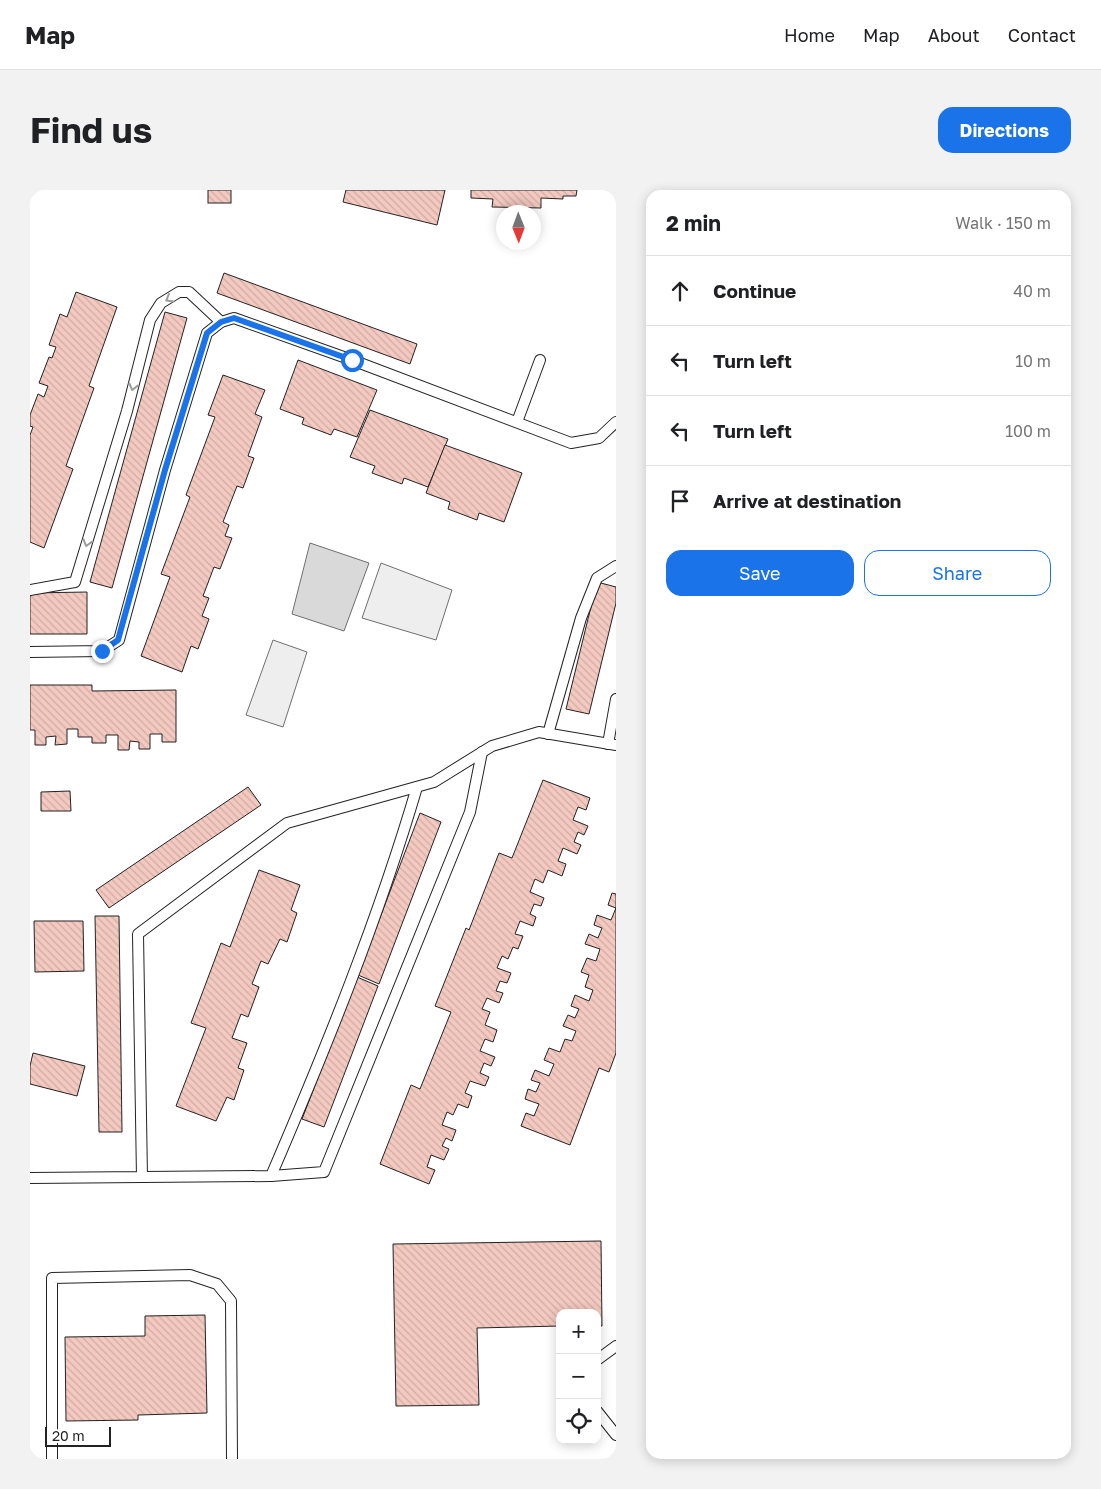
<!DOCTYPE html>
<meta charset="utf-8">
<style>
:root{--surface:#fff;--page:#f2f2f2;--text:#202124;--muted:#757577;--line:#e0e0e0;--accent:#1a73e8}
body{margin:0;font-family:"Golos Text",sans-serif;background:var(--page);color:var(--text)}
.controls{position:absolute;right:15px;bottom:15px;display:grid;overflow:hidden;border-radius:10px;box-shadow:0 2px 12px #0003}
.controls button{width:45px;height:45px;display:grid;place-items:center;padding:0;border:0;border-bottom:1px solid var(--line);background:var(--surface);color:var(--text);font:25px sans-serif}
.compass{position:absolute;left:466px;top:15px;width:45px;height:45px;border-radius:50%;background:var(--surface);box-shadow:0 2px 12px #0003;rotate:179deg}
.scale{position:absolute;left:15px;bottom:12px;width:66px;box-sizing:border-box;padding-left:5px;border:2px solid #222;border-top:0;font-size:14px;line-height:18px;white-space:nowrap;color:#222;-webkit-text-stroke:4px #fff;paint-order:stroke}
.stop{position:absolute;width:15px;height:15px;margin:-11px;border:4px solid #1a73e8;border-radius:50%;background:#fff}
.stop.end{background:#1a73e8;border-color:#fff;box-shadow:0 1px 5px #0008}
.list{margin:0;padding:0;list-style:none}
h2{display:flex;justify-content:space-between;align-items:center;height:65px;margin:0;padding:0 20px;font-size:21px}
h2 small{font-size:16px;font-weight:400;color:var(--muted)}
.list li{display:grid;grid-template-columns:32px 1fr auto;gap:15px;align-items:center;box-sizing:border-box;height:70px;padding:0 20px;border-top:1px solid var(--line)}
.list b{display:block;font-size:19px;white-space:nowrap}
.list em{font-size:16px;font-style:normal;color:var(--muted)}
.actions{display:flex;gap:10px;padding:15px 20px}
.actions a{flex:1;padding:11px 0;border:1px solid var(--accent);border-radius:15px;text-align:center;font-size:18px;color:var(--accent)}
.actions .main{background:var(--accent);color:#fff}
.icon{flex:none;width:28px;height:28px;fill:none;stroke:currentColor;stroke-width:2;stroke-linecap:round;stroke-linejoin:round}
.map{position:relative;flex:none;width:586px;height:1269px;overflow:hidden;border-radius:15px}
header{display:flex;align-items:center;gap:30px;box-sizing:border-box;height:70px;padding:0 25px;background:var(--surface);border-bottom:1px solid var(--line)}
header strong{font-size:24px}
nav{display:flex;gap:28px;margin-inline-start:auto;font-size:18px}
.intro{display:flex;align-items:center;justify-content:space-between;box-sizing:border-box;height:120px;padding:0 30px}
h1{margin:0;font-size:35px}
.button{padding:12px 22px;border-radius:15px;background:var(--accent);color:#fff;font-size:18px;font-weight:700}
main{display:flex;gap:30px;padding:0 30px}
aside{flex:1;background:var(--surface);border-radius:15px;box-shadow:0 2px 12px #0003}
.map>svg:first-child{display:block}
</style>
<header>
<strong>Map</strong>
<nav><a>Home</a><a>Map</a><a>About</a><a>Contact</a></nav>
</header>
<div class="intro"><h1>Find us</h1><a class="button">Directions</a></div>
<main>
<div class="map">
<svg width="586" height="1269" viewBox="0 0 586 1269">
<defs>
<pattern id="building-back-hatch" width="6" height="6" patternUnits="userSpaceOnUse" patternTransform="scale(1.25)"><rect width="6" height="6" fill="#f3c9c0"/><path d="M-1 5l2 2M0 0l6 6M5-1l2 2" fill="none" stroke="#d0aca5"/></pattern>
</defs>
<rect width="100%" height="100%" fill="#fff"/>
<g fill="#eee" stroke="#6f6f6f">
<path d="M351,373L422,400L406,450L332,428Z"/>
<path d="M243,450L277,462L253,537L216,525Z"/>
</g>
<path fill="#d9d9d9" stroke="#6f6f6f" d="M280,353L339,373L314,441L262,424Z"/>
<g fill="url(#building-back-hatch)" stroke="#222">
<rect x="178" y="0" width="23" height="13"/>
<path d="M316,0H415L407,35L313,12Z"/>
<path d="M441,0H547L546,6H533V9L511,8V18L462,17L463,9L441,8Z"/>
<path d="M194,83L387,154L380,174L187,103Z"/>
<path d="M46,102L87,117L59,196L64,198L36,276L43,279L14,358L0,352V245L3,237L0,236V225L8,204L14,207L18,196L9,193L19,167L22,168L26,157L19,155L30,124L37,127Z"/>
<path d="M135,122L157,128L82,398L60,392Z"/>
<path d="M268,170L347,200L327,247L304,239L301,245L272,234L274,228L250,219Z"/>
<path d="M193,185L235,200L225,224L232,227L218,266L224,268L213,298L207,296L193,332L199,335L195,346L202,348L190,379L184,377L173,406L179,408L172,426L179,429L168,459L161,456L152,482L111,466L140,387L131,384L160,307L156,305L185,227L178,225Z"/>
<path d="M340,220L418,249L398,297L374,288L372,294L342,283L345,276L320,267Z"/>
<path d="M415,255L492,283L474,332L449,323L447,330L418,319L420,312L396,303Z"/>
<path d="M567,392L586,397V413L559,524L536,519Z"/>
<path d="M57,402V444H0V403Z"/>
<path d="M0,495H62V501L146,500V552H132V544H120V559H109V552L100,551L99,560H88V545H76V553H62V547H48V539H37V554L25,555L26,546L16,547V555H5V540H0Z"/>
<path d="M513,590L560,608L556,620L548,617L543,630L558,636L554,645L548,642L544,652L551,655L547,664L533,658L528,671L536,674L532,686L518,680L513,693L505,689L500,702L514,708L511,716L504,714L500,724L506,727L503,736L490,731L485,744L493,746L488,759L483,757L478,769L472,766L467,778L481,783L477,793L470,791L466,801L473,803L469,813L457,808L452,819L460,822L455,835L467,840L463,852L455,849L450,861L465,867L461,876L454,873L450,883L459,887L455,896L440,891L435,903L442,906L438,918L428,914L423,925L417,922L412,935L426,940L422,951L416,948L412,956L419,959L414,970L401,965L397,977L405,980L399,994L350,974L381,895L390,899L421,822L405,816L436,738L439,740L469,663L482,668Z"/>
<path d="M218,597L231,615L79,718L66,700Z"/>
<path d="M40,601L41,621H11V602Z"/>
<path d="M390,623L411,632L349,794L328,785Z"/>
<path d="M229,680L270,695L261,720L267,723L257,752L250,749L238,774L231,771L222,794L229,797L218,827L211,824L202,848L217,853L208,878L214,880L204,910L197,907L186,931L146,916L176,838L161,833L191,753L200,757Z"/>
<path d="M582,703L586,704V863L579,882L569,878L540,955L491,936L496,923L504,926L509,914L495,909L498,899L506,902L510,893L501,890L505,880L519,886L524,874L514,870L519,858L530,862L535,849L542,851L546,841L533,836L538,825L545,828L549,819L541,816L545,805L559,811L563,800L555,797L559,785L551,782L557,768L566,771L570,759L555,754L559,744L568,748L572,738L564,735L567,725L581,730L586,718L578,715Z"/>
<path d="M65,726H89L92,942H69Z"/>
<path d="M4,731H53L54,781L5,782Z"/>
<path d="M327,787L348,796L294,937L272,929Z"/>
<path d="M3,863L55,876L47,906L0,894V876Z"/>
<path d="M571,1051L572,1136H567V1123H530V1136L447,1138L449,1215L366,1216L363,1054Z"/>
<path d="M175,1125L177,1223L108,1225V1230L36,1231L35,1147L115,1146V1126Z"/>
</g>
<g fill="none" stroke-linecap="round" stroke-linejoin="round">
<g stroke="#222" stroke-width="12">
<g id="lane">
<path d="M487,232L510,170"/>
<path d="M0,400L45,392L97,221L120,130L131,113L149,102H159L191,132"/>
<path d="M0,462L72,461L89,450L135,280L177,143L191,132L204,128L322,170L541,253L569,248L586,232"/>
<path d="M518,544L551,428L567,388L586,376"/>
<path d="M578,554L586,509"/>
<path d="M241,986L294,982L440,622L452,562"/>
<path d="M112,987L241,986C296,858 348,730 387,597"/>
<path d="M0,988L112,987L108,744L257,633L404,592L462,556L509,542L586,555"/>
<path d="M567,1170L586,1156"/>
<path d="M567,1221L586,1245"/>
<path d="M22,1269V1088L160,1085L187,1094L201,1111L202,1269"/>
</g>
</g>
<use href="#lane" stroke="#fff" stroke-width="10"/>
</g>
<defs><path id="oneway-chevron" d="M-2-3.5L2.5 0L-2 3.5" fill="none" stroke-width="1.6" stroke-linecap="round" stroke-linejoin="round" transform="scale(1.25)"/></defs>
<g stroke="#9c9c9c">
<use href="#oneway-chevron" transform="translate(139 109) rotate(149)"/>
<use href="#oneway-chevron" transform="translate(103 197) rotate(104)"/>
<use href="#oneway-chevron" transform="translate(57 353) rotate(107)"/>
</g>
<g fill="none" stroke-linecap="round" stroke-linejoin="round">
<path stroke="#1a73e8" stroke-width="6" d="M72,461L88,450L135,280L177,143L191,132L204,128L322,170"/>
</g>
</svg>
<div class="controls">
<button>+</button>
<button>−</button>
<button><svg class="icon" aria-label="locate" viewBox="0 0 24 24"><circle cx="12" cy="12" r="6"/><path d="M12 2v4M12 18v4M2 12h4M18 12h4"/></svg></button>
</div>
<svg class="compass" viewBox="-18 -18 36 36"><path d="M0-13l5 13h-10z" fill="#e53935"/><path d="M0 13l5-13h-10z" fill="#757577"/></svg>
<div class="scale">20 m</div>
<div class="stop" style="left:322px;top:170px"></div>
<div class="stop end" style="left:72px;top:461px"></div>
</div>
<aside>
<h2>2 min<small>Walk · 150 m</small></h2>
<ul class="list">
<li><svg class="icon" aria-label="ahead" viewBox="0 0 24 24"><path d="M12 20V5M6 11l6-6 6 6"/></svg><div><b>Continue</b></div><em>40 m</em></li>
<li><svg class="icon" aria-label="left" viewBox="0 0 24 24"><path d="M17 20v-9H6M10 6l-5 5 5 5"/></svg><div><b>Turn left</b></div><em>10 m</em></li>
<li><svg class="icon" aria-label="left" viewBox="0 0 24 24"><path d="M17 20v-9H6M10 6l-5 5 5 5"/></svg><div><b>Turn left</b></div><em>100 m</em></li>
<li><svg class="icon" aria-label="arrive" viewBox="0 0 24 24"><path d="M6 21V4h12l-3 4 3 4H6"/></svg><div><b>Arrive at destination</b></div></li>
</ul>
<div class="actions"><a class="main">Save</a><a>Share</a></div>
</aside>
</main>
